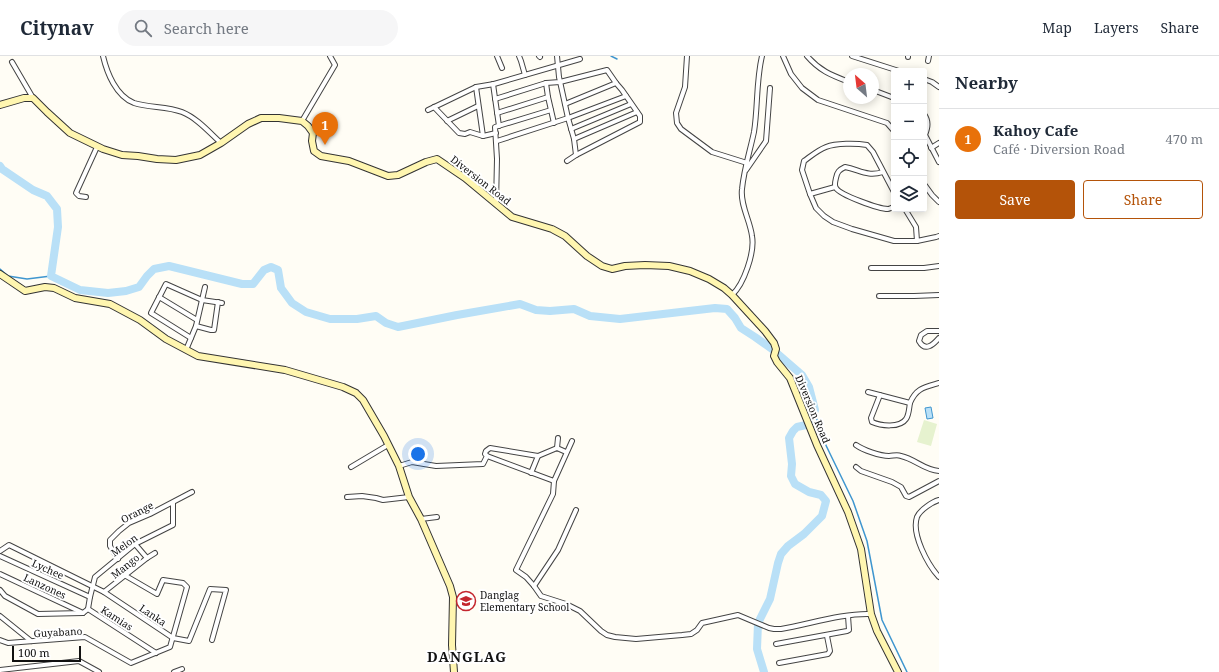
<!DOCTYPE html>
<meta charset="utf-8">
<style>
:root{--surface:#fff;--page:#f6f6f7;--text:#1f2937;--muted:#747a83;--line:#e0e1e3;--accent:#b45309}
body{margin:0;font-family:"Noto Serif",serif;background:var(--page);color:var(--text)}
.controls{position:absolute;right:12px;top:12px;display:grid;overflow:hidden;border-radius:4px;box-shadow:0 2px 10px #0003}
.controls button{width:36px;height:36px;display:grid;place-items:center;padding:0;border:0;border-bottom:1px solid var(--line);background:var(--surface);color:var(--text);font:20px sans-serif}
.compass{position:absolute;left:843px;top:12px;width:36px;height:36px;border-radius:50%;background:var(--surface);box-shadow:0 2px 10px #0003;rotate:332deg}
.scale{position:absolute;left:12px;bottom:10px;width:69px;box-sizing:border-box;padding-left:4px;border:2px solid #111;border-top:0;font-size:11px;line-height:14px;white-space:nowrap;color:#111;-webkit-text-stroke:3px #fff;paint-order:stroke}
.you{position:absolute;left:418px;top:398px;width:14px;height:14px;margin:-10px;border:3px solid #fff;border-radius:50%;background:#1a73e8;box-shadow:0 0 0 6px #1a73e833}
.badge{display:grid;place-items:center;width:26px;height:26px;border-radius:50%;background:var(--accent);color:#fff;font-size:13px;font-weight:700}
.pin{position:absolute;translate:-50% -33px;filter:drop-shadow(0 1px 2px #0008)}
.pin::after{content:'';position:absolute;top:21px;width:14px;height:12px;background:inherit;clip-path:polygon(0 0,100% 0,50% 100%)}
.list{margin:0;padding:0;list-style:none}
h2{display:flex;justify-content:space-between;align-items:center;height:52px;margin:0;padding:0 16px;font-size:17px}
h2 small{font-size:13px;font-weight:400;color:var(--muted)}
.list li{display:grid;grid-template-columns:26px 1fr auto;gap:12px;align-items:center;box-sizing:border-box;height:60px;padding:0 16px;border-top:1px solid var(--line)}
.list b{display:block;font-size:15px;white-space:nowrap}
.list p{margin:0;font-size:13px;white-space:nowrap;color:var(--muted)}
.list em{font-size:13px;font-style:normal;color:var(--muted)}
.actions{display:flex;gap:8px;padding:12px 16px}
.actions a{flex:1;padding:9px 0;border:1px solid var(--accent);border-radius:4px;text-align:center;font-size:14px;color:var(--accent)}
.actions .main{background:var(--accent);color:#fff}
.icon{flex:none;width:22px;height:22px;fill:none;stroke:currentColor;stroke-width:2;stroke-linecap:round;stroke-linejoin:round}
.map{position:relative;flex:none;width:939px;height:616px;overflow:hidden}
header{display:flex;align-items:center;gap:24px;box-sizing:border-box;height:56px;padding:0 20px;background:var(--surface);border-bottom:1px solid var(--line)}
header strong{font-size:19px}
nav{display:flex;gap:22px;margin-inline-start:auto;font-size:14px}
.search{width:280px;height:36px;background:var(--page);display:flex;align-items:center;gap:10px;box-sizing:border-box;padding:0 14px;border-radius:22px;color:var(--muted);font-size:15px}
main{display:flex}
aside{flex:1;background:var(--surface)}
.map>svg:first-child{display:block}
</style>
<header>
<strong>Citynav</strong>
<div class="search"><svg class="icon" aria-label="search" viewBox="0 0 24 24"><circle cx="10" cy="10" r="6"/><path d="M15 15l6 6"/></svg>Search here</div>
<nav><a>Map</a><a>Layers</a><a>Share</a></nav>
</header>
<main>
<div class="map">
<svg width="939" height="616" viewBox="0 0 939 616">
<rect width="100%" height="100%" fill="#fffdf5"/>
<path fill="#e6f2cf" d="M924,364L937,368L931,390L917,386Z"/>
<path fill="#b9e0f7" stroke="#3f96cf" d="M931,351L933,362L927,363L925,352Z"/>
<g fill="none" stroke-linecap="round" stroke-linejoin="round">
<g stroke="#3f96cf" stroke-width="1.5">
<path d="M611,0L617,3"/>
<path d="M0,213L8,220L27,223L51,220"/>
<path d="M815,354L819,375L853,445L867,485L882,564L907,616"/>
</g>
<g stroke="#b9e0f7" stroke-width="8">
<path d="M0,110L2,113L33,134L47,140L57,153L58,171L51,220L80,234L108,237L126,235L139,231L147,220L154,213L169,210L242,228H253L264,214L271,211L278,214L281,232L292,247L306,256L330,263H357L376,260L386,267L398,271L457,259L520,248L536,254L550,255L574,253L590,260L620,263L715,252L727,253L735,262L741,272L755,281L772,293L802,319L809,331L815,354L809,367"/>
<path d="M764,616L757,593L758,567L770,543L778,507L781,498L788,490L804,478L822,460L826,445L821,439L809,436L795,428L791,420L792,408L789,382L793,375L797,371L806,369"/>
</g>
<g stroke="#444" stroke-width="6">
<g id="street">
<path d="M103,0C107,17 116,40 134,47C150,52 167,50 182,56C197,62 209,76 221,87"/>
<path d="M497,0L502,12"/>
<path d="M519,0L521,5L525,19"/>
<path d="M539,0L540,1"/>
<path d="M557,0L559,21L568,62L574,83L576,99"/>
<path d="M687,0L685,31L676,57L677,67L681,73L712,96L747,107"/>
<path d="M783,0L791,18L802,32L818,44L887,67L894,75"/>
<path d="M807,0C820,15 831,19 849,26"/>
<path d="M852,0L899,15"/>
<path d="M908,1V0"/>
<path d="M928,5L929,0"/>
<path d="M12,6L33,42"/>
<path d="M924,23L932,26L939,31"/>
<path d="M546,27L548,41L554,67"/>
<path d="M493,28L499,70"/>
<path d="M476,31L483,80"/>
<path d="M873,34L894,42"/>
<path d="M495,43L546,27L560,26L607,14L616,27L622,34L640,60V66L576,99L567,105"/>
<path d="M565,48L616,27"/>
<path d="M434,51L459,77L465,78L470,76L483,80L496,77"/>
<path d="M428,54L476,31L494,28L580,3"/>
<path d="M497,57L548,41"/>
<path d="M924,58C929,65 928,71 925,79L939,106"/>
<path d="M302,65L335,9L330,0"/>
<path d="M447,65L478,50"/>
<path d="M571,73L631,48"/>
<path d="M574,83L637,56"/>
<path d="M497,85L568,62L626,40"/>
<path d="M931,92L939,87"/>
<path d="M746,114L766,85L770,32"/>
<path d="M883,116C867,121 860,114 845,111C839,114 837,116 836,122C835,126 834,129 836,132C840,139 879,153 888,153C889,153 893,151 894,151"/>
<path d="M924,128L932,139L939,146"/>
<path d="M894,136L873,96L867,89C856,87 836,87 826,91C818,94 811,100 804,105L802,114L810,138L816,152L824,160L833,166L852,173L894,185H917L936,181L939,180"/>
<path d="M810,138L835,131"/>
<path d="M86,141L79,140L76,137L97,91"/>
<path d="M496,148L497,103L495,71L551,54"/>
<path d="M905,153L916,171L917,185"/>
<path d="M871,212H924L939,210"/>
<path d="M732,239C744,228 755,196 752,180C750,164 740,149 742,133C744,113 750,95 754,76C758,51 756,25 762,0"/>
<path d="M879,240H914L939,239"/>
<path d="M159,241L197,264"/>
<path d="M196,270L211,274H214L218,246"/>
<path d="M939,275H927L921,279L919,285C925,296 933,289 939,282"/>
<path d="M191,282L151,257L166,228L202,244L222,247"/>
<path d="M186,294L196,270L205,231"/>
<path d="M868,336L910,347C916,332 925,331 939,327"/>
<path d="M880,339L871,362L872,366C881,370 900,372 906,363C909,359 909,352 910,347"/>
<path d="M856,389C863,394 880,400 889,400C893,400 897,398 901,400C915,403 924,414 939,415"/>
<path d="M557,392L558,382"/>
<path d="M487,400L554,425L572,385"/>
<path d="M399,410L412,406L436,410L483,408L487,400L485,398L486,395L490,392L538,400L557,392L566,396"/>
<path d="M351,411L388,389"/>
<path d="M856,411L861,415L892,426L901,431L906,440L909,441L939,425"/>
<path d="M531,417L538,400"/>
<path d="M554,425L553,438L516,514L526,521L534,530L541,540L566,548L580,555L601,575L607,579L615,581L636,583L682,579L691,578L697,574L702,567L738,559L769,572L774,573H781C810,568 842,557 871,558"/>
<path d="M347,441L362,440L376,442L383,444L409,441"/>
<path d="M939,444C932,446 920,454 917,461C911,478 928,509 939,521"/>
<path d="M421,463L437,461"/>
<path d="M135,488L147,502"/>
<path d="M0,495L9,489L104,536L173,582L189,585L210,533L226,534L212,584"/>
<path d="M0,500L90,541"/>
<path d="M118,503L110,490V484L119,475L129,467L150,458L192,436"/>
<path d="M0,518L83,557"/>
<path d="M534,530L558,494L576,454"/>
<path d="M0,534L5,540L38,558L83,557L88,553"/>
<path d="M104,536L147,502L155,497"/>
<path d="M88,553L90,541L95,521L135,488L173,469V447"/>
<path d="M88,553L156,597"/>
<path d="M0,560L31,585"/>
<path d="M0,584L8,587L85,581L131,607L170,591L187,531L183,527L163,524L157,538L126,520"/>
<path d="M776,588L847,575L849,574L848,560"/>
<path d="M779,607L828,598L830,595L827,580"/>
<path d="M0,614L79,605L99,616"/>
<path d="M174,616L182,613"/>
</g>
</g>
<g stroke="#333" stroke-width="8">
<g id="secondary">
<path d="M0,49L24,42H33L47,56L70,77L103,93L122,99L138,100L157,103L176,104L200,99L221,87L248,68L261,62H279L302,65L308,70L313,77L312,85L314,95L321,100L349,105L388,120L398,119L426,106L437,103L465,122L512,161L552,173L565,180L587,200L602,210L612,213L625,210L645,209L669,210L690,215L709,223L724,232L732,239L765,275L774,287L776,293L774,300L777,306L790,322L817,389L848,456L861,493L871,558L877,575L898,616"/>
<path d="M0,218L25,235L45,231L54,232L75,242L110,248L140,264L166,283L198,300L285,314L343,331L356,337L363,344L384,380L399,410L409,441L421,463L450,530L453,541L452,589L454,616"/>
</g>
</g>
<use href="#street" stroke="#fff" stroke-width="4"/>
<use href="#secondary" stroke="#fff6b0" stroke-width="6"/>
</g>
<defs>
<g id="school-ring" transform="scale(1)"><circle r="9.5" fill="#fff" stroke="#c4262e" stroke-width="1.5"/><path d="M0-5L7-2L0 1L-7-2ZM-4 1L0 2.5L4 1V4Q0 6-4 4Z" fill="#c4262e"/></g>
</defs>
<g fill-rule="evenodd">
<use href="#school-ring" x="466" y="545"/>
</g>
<g text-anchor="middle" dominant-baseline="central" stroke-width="4" stroke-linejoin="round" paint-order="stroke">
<g font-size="10" fill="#111" stroke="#fff">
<text transform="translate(481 124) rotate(38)">Diversion Road</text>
<text transform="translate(813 353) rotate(67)">Diversion Road</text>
<text transform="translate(137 456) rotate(-27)">Orange</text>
<text transform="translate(124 489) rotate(-36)">Melon</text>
<text transform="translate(125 510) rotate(-39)">Mango</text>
<text transform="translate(48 513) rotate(24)">Lychee</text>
<text transform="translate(45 530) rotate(25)">Lanzones</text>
<text transform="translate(153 559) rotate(34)">Lanka</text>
<text transform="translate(117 562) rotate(33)">Kamias</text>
<text transform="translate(58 576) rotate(-3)">Guyabano</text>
</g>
<g font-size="10" fill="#111" stroke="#fff" text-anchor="start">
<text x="480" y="539">Danglag<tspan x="480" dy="12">Elementary School</tspan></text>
</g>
<g font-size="14" font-weight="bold" letter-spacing="1" fill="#111" stroke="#fff">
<text x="467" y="600">DANGLAG</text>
</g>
</g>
</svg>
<div class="controls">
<button>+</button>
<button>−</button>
<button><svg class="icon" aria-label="locate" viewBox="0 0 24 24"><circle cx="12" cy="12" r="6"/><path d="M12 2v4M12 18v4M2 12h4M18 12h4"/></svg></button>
<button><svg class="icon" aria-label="layers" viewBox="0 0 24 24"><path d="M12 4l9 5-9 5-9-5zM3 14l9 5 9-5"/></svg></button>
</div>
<svg class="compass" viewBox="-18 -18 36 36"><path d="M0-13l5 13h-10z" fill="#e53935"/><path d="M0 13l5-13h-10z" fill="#747a83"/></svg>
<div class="scale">100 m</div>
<div class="you"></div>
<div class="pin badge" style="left:325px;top:89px;background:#e8710a">1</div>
</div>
<aside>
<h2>Nearby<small></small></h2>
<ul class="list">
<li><span class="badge" style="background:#e8710a">1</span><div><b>Kahoy Cafe</b><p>Café · Diversion Road</p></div><em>470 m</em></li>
</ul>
<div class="actions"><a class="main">Save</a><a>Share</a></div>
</aside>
</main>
